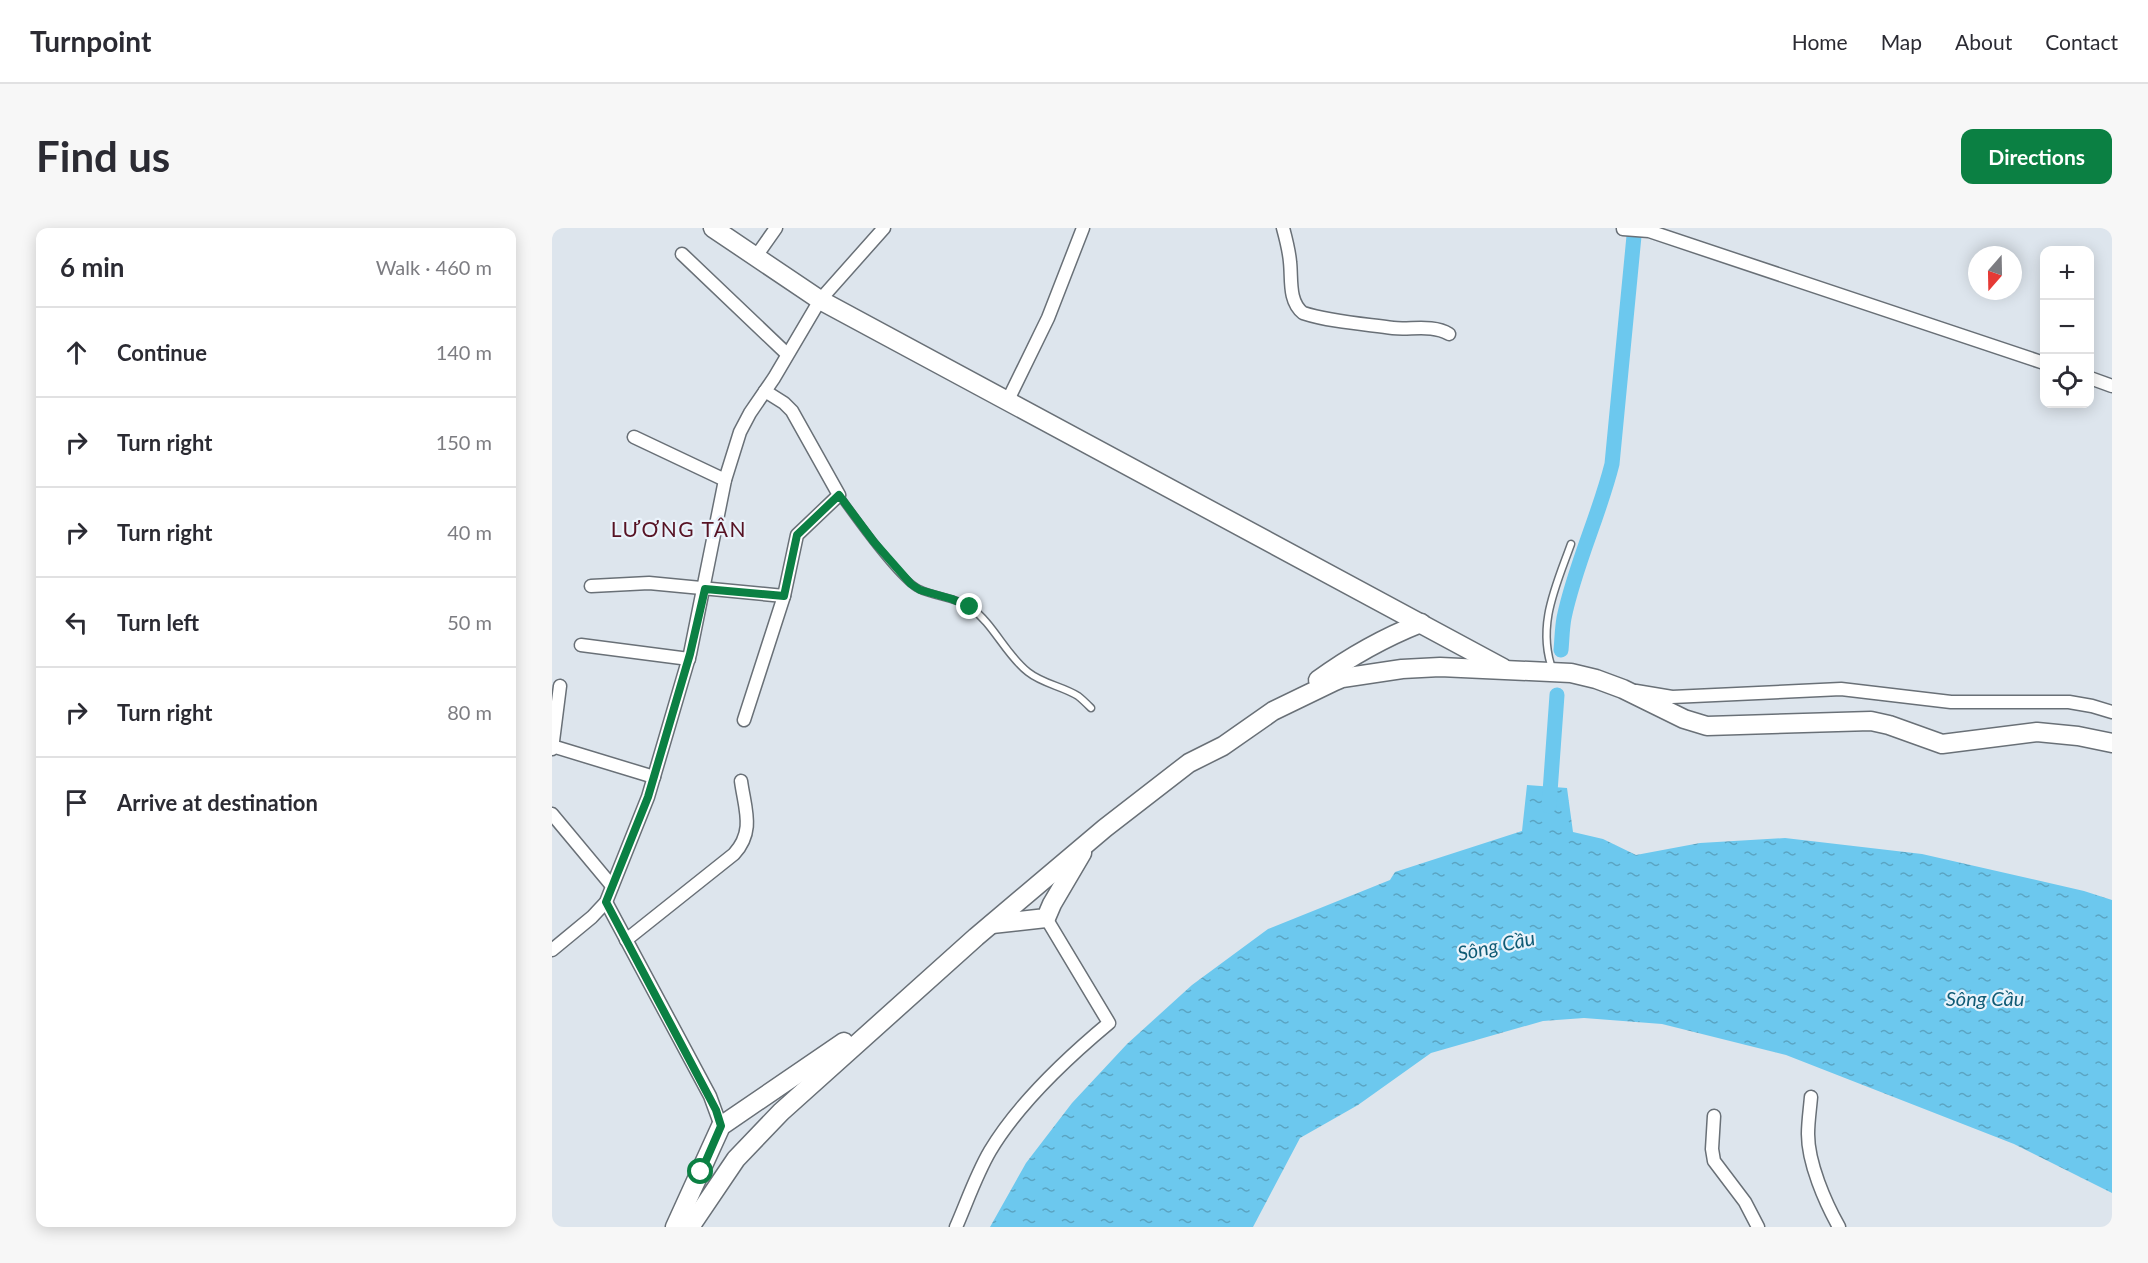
<!DOCTYPE html>
<meta charset="utf-8">
<style>
:root{--surface:#fff;--page:#f7f7f7;--text:#2b2b33;--muted:#7c7c81;--line:#e1e1e2;--accent:#0b8043}
body{margin:0;font-family:Lato,sans-serif;background:var(--page);color:var(--text)}
.controls{position:absolute;right:18px;top:18px;display:grid;overflow:hidden;border-radius:12px;box-shadow:0 3px 15px #0003}
.controls button{width:54px;height:54px;display:grid;place-items:center;padding:0;border:0;border-bottom:2px solid var(--line);background:var(--surface);color:var(--text);font:30px sans-serif}
.compass{position:absolute;left:1416px;top:18px;width:54px;height:54px;border-radius:50%;background:var(--surface);box-shadow:0 3px 15px #0003;rotate:200deg}
.stop{position:absolute;width:18px;height:18px;margin:-14px;border:4px solid #0b8043;border-radius:50%;background:#fff}
.stop.end{background:#0b8043;border-color:#fff;box-shadow:0 2px 6px #0008}
.list{margin:0;padding:0;list-style:none}
h2{display:flex;justify-content:space-between;align-items:center;height:78px;margin:0;padding:0 24px;font-size:26px}
h2 small{font-size:20px;font-weight:400;color:var(--muted)}
.list li{display:grid;grid-template-columns:39px 1fr auto;gap:18px;align-items:center;box-sizing:border-box;height:90px;padding:0 24px;border-top:2px solid var(--line)}
.list b{display:block;font-size:22px;white-space:nowrap}
.list em{font-size:20px;font-style:normal;color:var(--muted)}
.icon{flex:none;width:33px;height:33px;fill:none;stroke:currentColor;stroke-width:2;stroke-linecap:round;stroke-linejoin:round}
.map{position:relative;flex:none;width:1560px;height:999px;overflow:hidden;border-radius:12px}
header{display:flex;align-items:center;gap:36px;box-sizing:border-box;height:84px;padding:0 30px;background:var(--surface);border-bottom:2px solid var(--line)}
header strong{font-size:28px}
nav{display:flex;gap:33px;margin-inline-start:auto;font-size:21px}
.intro{display:flex;align-items:center;justify-content:space-between;box-sizing:border-box;height:144px;padding:0 36px}
h1{margin:0;font-size:42px}
.button{padding:15px 27px;border-radius:12px;background:var(--accent);color:#fff;font-size:21px;font-weight:700}
main{display:flex;gap:36px;padding:0 36px}
aside{flex:1;background:var(--surface);border-radius:12px;box-shadow:0 3px 15px #0003}
.map>svg:first-child{display:block}
</style>
<header>
<strong>Turnpoint</strong>
<nav><a>Home</a><a>Map</a><a>About</a><a>Contact</a></nav>
</header>
<div class="intro"><h1>Find us</h1><a class="button">Directions</a></div>
<main>
<aside>
<h2>6 min<small>Walk · 460 m</small></h2>
<ul class="list">
<li><svg class="icon" aria-label="ahead" viewBox="0 0 24 24"><path d="M12 20V5M6 11l6-6 6 6"/></svg><div><b>Continue</b></div><em>140 m</em></li>
<li><svg class="icon" aria-label="right" viewBox="0 0 24 24"><path d="M7 20v-9h11M14 6l5 5-5 5"/></svg><div><b>Turn right</b></div><em>150 m</em></li>
<li><svg class="icon" aria-label="right" viewBox="0 0 24 24"><path d="M7 20v-9h11M14 6l5 5-5 5"/></svg><div><b>Turn right</b></div><em>40 m</em></li>
<li><svg class="icon" aria-label="left" viewBox="0 0 24 24"><path d="M17 20v-9H6M10 6l-5 5 5 5"/></svg><div><b>Turn left</b></div><em>50 m</em></li>
<li><svg class="icon" aria-label="right" viewBox="0 0 24 24"><path d="M7 20v-9h11M14 6l5 5-5 5"/></svg><div><b>Turn right</b></div><em>80 m</em></li>
<li><svg class="icon" aria-label="arrive" viewBox="0 0 24 24"><path d="M6 21V4h12l-3 4 3 4H6"/></svg><div><b>Arrive at destination</b></div></li>
</ul>
</aside>
<div class="map">
<svg width="1560" height="999" viewBox="0 0 1560 999">
<defs>
<pattern id="water-ripples" width="26" height="14" patternUnits="userSpaceOnUse" patternTransform="scale(1.5)"><rect width="26" height="14" fill="#6cc8ee"/><path d="M2 4q2-2 4 0t4 0M15 11q2-2 4 0t4 0" fill="none" stroke="#5aa4c2"/></pattern>
</defs>
<rect width="100%" height="100%" fill="#dde5ed"/>
<path fill="url(#water-ripples)" d="M975,557L1015,560L1021,604L1051,611L1084,627L1148,615L1233,610L1370,626L1532,663L1560,672V965L1462,916L1234,827L1110,796L1032,790L991,793L879,825L806,877L748,910L701,999H438L474,935L520,875L575,816L640,757L716,701L838,652L843,644L970,603Z"/>
<g fill="none" stroke-linecap="round" stroke-linejoin="round">
<g stroke="#6cc8ee" stroke-width="15">
<path d="M1009,422C1010,412 1010,401 1012,390C1023,337 1047,288 1060,236L1082,8"/>
<path d="M997,578L1005,467"/>
</g>
<g stroke="#697077" stroke-width="9">
<g id="lane">
<path d="M287,267C302,288 347,352 367,361C383,369 403,369 418,379C442,396 453,426 476,444C491,456 510,458 526,468C530,471 535,476 539,480"/>
<path d="M1001,443C984,398 1004,358 1019,316"/>
</g>
</g>
<g stroke="#697077" stroke-width="15">
<g id="street">
<path d="M731,0C734,11 737,22 738,34C740,51 736,73 751,85C779,94 812,96 841,100C858,102 881,96 897,106"/>
<path d="M1071,1L1097,3L1492,135"/>
<path d="M130,26L235,126"/>
<path d="M205,27L224,0"/>
<path d="M1538,150L1560,158"/>
<path d="M455,174L496,90L531,0"/>
<path d="M82,209L173,252"/>
<path d="M39,358L97,355L232,368"/>
<path d="M29,417L137,431"/>
<path d="M1084,463L1120,469L1289,461L1399,474H1517L1540,478L1560,484"/>
<path d="M192,492L232,368L245,307L287,267L240,183L232,175L213,163"/>
<path d="M0,518L102,549"/>
<path d="M0,521L8,458"/>
<path d="M0,586L60,658"/>
<path d="M54,674L158,868L169,898"/>
<path d="M74,712L182,626C203,603 193,582 189,553"/>
<path d="M0,722L40,689L54,674L96,569L138,426L173,252L188,204L198,185L222,150L268,72L332,0"/>
<path d="M1259,869C1258,881 1256,894 1256,906C1256,935 1273,974 1287,999"/>
<path d="M1162,888L1160,921L1162,933L1193,974L1206,999"/>
<path d="M404,999C415,974 424,947 438,923C466,876 515,830 557,795L494,690"/>
</g>
</g>
<g stroke="#697077" stroke-width="21">
<g id="secondary">
<path d="M161,0L268,72L951,440"/>
<path d="M766,452C799,428 831,410 869,395"/>
<path d="M440,696L494,690L500,676L530,625"/>
<path d="M123,999L169,898L292,814"/>
<path d="M138,999L184,931L229,884L424,709L553,600L637,535L671,518L721,483L783,453L790,450L850,441L888,439L1019,445L1044,451L1071,461L1132,491L1155,498L1319,493L1337,497L1390,516L1485,504L1526,508L1560,515"/>
</g>
</g>
<use href="#lane" stroke="#fff" stroke-width="6"/>
<use href="#street" stroke="#fff" stroke-width="12"/>
<use href="#secondary" stroke="#fff" stroke-width="18"/>
</g>
<g fill="none" stroke-linecap="round" stroke-linejoin="round">
<path stroke="#0b8043" stroke-width="8" d="M149,944L169,898L164,882L54,674L96,569L138,426L153,361L232,368L245,307L287,267L322,314L359,356L368,362L400,371L418,379"/>
</g>
<g text-anchor="middle" dominant-baseline="central" stroke-width="4.5" stroke-linejoin="round" paint-order="stroke">
<g font-size="20" font-style="italic" fill="#105b75" stroke="#eaf3fb">
<text transform="translate(944 717) rotate(-12)">Sông Cầu</text>
<text x="1433" y="770">Sông Cầu</text>
</g>
<g font-size="21" letter-spacing="1.5" fill="#571324" stroke="#eaf3fb">
<text x="127" y="300">LƯƠNG TÂN</text>
</g>
</g>
</svg>
<div class="controls">
<button>+</button>
<button>−</button>
<button><svg class="icon" aria-label="locate" viewBox="0 0 24 24"><circle cx="12" cy="12" r="6"/><path d="M12 2v4M12 18v4M2 12h4M18 12h4"/></svg></button>
</div>
<svg class="compass" viewBox="-18 -18 36 36"><path d="M0-13l5 13h-10z" fill="#e53935"/><path d="M0 13l5-13h-10z" fill="#7c7c81"/></svg>
<div class="stop" style="left:149px;top:944px"></div>
<div class="stop end" style="left:418px;top:379px"></div>
</div>
</main>
